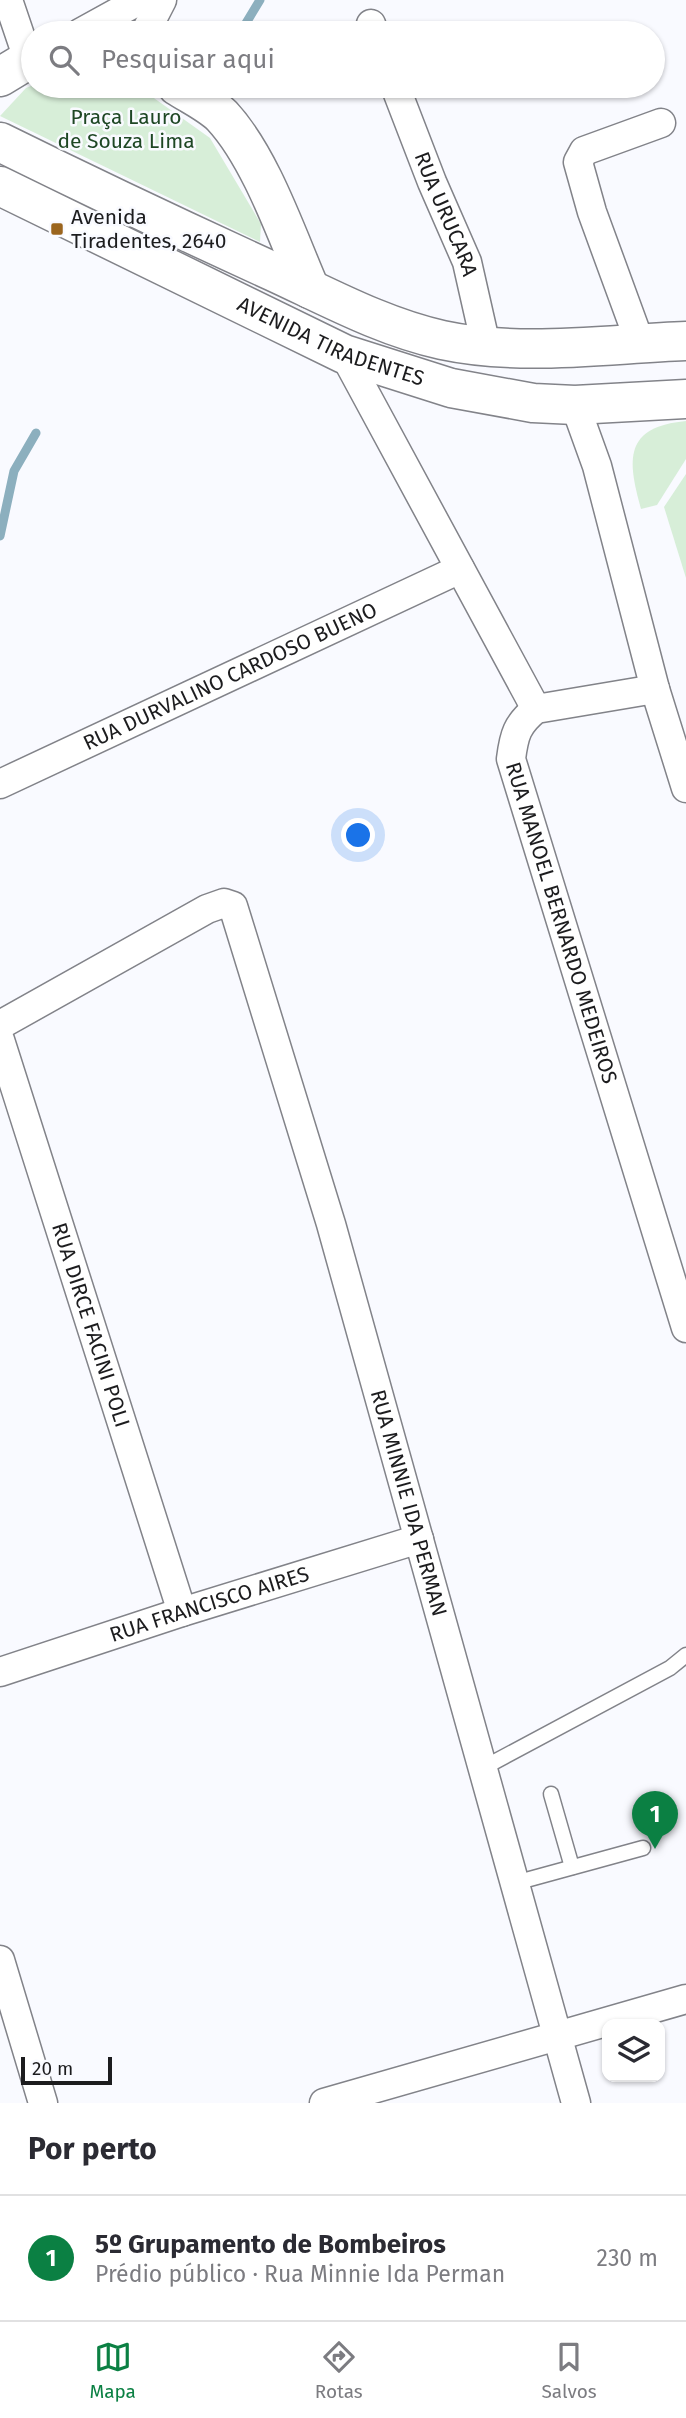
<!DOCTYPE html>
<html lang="pt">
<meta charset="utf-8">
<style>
:root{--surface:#fff;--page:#f7f7f7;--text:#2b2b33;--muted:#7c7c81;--line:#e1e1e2;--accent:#0b8043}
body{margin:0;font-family:"Fira Sans",sans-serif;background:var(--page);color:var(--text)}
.controls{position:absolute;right:21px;bottom:21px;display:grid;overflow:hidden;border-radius:14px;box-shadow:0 2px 5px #0004}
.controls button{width:63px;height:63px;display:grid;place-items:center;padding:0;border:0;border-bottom:2px solid var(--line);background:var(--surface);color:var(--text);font:35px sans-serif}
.scale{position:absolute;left:21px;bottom:18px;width:91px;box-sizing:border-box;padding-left:7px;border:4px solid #1c1c1e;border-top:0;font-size:19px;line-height:24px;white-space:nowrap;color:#1c1c1e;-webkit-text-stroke:5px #f9faff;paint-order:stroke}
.you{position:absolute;left:359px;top:836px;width:24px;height:24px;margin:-18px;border:5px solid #fff;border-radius:50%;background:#1a73e8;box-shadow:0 0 0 10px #1a73e833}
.badge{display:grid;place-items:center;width:46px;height:46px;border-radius:50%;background:var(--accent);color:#fff;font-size:23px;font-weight:700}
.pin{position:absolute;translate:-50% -58px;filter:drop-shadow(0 2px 4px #0008)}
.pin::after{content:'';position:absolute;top:37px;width:24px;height:21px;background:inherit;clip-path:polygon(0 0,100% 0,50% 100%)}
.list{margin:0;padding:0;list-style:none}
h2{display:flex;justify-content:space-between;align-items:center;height:91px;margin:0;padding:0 28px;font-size:30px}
h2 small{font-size:23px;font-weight:400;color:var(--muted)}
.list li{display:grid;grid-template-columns:46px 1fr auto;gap:21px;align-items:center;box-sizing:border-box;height:126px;padding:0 28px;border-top:2px solid var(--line)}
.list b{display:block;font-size:26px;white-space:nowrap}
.list p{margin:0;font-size:23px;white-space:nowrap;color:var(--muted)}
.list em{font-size:23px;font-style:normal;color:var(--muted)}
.icon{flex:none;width:38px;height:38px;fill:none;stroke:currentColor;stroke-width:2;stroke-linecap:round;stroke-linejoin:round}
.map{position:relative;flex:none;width:686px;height:2103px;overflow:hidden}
.search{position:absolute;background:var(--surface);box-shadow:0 2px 5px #0004;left:21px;right:21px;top:21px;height:77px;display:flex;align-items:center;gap:18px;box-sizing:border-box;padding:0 24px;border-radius:38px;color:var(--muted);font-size:26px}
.sheet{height:217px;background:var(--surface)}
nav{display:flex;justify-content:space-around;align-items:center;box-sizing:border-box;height:98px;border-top:2px solid var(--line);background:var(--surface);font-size:19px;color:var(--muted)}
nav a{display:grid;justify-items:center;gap:4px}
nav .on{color:var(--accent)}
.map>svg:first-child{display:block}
</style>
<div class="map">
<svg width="686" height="2103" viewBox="0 0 686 2103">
<rect width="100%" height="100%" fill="#f9faff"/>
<g fill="#d7eed8">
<path d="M33,85L137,86L210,138L261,224L260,242L0,116L26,88Z"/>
<path d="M686,421V459L657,505L641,509C627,459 624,427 686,421Z"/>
<path d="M686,474V578L664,507Z"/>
</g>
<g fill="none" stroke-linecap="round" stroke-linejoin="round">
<g stroke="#8cafbe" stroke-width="9">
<path d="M240,33L260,0"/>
<path d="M0,536L14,471L36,433"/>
</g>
<g stroke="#828389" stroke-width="17">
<g id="service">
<path d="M483,1768L670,1668L686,1655"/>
<path d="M551,1794L572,1867"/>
<path d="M515,1883L643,1848"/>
</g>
</g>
<g stroke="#828389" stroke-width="31">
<g id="minor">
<path d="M8,0L28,59"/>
<path d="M371,24L374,33"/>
<path d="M80,33L140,0"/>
<path d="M145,33L162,0"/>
<path id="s1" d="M395,86L432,182L467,262L486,346"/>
<path d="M640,343L592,212L578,162L584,151L661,123"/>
<path d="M344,354L536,709"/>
<path d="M575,405L597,466L655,689L686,788"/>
<path id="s2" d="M655,689L536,709C517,724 514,735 511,759L686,1328"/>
<path id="s3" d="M0,784L460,569"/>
<path id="s4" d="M0,1025L207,909L224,903L233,906L331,1224L576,2103"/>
<path id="s5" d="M0,1040L182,1612"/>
<path id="s6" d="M0,1672L182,1612L419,1539"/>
<path d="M0,1960L43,2103"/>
<path d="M324,2103L686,1999"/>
</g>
</g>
<g stroke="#828389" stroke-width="41">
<g id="secondary">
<path d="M0,77L33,57"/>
<path d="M177,86C191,95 210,104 222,116C261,158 287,236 310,289"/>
<path d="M0,142C91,187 182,230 274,272C328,297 383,327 442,340C521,357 606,344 686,341"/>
<path id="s7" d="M0,186L344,354L451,388L533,403L575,405L686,399"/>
</g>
</g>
<use href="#service" stroke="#fff" stroke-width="14"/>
<use href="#minor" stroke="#fff" stroke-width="28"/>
<use href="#secondary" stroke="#fff" stroke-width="38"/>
</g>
<rect fill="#9b651e" stroke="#f9faff" stroke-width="2.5" x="50" y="222" width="14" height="14" rx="3.5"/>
<g text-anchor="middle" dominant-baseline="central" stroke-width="5" stroke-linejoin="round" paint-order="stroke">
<g font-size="21" fill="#1e4724" stroke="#f9faff">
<text x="126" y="117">Praça Lauro<tspan x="126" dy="24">de Souza Lima</tspan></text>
</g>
<g font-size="21" fill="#1c1c1e" stroke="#f9faff">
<text stroke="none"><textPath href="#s1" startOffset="138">RUA URUCARA</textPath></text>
<text stroke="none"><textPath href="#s7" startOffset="366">AVENIDA TIRADENTES</textPath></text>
<text stroke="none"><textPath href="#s3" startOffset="254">RUA DURVALINO CARDOSO BUENO</textPath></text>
<text stroke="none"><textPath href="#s2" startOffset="350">RUA MANOEL BERNARDO MEDEIROS</textPath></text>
<text stroke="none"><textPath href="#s5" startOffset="299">RUA DIRCE FACINI POLI</textPath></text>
<text stroke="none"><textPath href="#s4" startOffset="887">RUA MINNIE IDA PERMAN</textPath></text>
<text stroke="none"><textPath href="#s6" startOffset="220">RUA FRANCISCO AIRES</textPath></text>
</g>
<g font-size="21" fill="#1c1c1e" stroke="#f9faff" text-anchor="start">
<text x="71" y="217">Avenida<tspan x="71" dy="24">Tiradentes, 2640</tspan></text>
</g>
</g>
</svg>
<div class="controls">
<button><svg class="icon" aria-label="layers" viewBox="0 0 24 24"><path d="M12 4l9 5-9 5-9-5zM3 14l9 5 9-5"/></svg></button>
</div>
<div class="scale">20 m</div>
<div class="you"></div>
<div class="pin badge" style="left:655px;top:1849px">1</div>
<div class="search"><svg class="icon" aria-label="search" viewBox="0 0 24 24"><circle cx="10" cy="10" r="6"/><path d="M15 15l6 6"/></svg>Pesquisar aqui</div>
</div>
<section class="sheet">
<h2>Por perto<small></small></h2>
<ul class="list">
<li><span class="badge">1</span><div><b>5º Grupamento de Bombeiros</b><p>Prédio público · Rua Minnie Ida Perman</p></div><em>230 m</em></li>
</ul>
</section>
<nav>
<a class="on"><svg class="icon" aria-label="map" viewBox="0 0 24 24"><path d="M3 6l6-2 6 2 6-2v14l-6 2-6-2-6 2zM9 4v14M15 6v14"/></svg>Mapa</a>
<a><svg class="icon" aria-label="directions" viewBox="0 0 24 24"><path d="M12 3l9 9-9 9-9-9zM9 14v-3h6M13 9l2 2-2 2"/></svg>Rotas</a>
<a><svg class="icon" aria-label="saved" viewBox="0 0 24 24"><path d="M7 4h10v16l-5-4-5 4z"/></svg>Salvos</a>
</nav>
